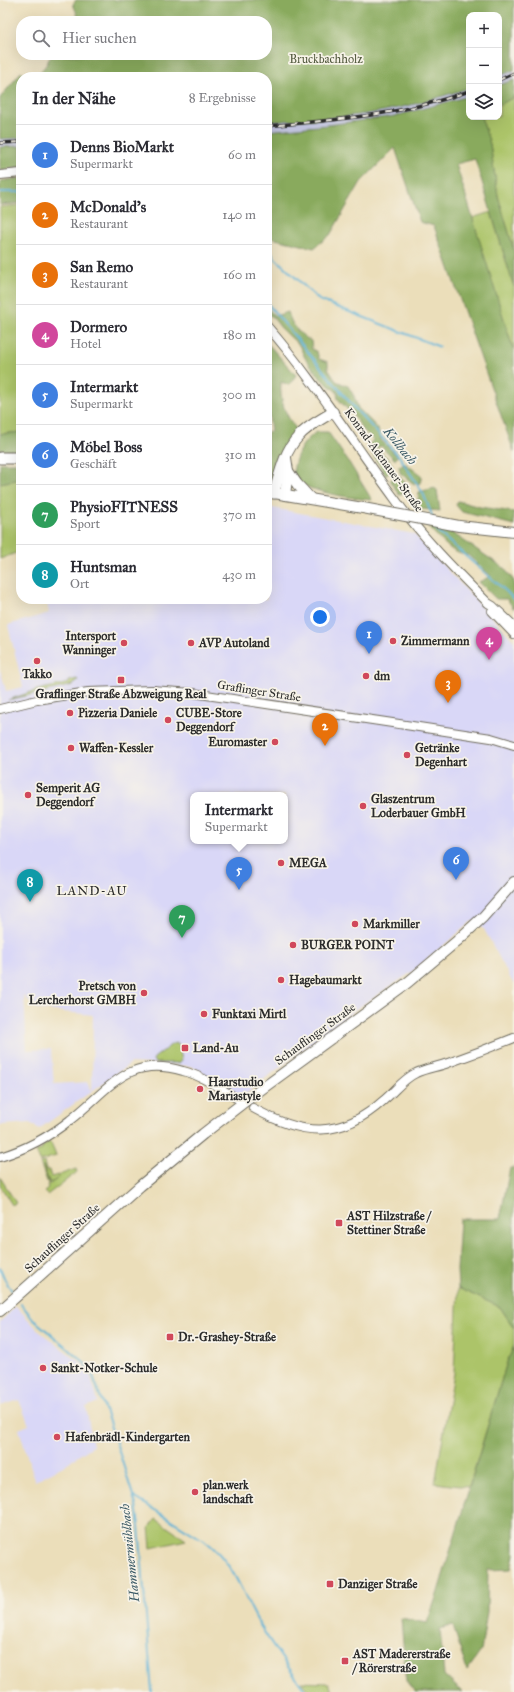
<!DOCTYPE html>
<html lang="de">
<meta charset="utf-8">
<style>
:root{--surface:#fff;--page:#f7f7f7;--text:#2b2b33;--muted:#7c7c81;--line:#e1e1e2;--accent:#d1495b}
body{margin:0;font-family:"IM FELL Great Primer",serif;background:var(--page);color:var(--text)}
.controls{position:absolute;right:12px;top:12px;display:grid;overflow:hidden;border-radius:8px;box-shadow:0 4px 16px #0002}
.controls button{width:36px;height:36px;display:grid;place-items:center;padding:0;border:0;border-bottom:1px solid var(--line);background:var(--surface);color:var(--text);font:20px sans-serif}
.you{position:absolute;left:320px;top:617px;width:14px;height:14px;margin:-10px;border:3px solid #fff;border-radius:50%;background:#1a73e8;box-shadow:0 0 0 6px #1a73e833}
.badge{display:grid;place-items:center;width:26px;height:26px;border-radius:50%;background:var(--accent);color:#fff;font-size:13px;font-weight:700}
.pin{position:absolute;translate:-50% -33px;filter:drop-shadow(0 1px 2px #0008)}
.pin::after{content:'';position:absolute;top:21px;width:14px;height:12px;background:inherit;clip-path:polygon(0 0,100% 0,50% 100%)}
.popup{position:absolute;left:190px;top:792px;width:98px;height:52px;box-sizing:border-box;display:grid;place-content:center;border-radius:8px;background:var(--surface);filter:drop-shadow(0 1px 3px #0005);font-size:13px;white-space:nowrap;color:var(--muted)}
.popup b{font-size:15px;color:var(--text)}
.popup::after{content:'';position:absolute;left:50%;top:100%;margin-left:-8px;border:8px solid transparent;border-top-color:var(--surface)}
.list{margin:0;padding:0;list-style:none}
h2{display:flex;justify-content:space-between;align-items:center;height:52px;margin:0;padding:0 16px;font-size:17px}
h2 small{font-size:13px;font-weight:400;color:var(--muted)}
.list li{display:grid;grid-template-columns:26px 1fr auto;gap:12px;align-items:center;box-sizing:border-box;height:60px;padding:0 16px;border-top:1px solid var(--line)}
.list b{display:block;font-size:15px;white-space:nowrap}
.list p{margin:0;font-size:13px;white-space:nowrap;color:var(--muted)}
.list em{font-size:13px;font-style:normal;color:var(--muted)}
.icon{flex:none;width:22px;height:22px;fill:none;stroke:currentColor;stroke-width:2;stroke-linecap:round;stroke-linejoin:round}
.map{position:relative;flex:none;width:514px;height:1692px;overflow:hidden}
.search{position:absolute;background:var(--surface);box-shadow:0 4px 16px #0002;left:16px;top:16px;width:256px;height:44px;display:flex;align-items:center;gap:10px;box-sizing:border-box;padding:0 14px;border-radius:16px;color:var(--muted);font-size:15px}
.panel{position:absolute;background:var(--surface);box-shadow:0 4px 16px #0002;left:16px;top:72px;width:256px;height:532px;border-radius:16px}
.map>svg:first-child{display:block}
</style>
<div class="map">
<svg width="514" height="1692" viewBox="0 0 514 1692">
<rect width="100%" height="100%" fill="#f7f3e8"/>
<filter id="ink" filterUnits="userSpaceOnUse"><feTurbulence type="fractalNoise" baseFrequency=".025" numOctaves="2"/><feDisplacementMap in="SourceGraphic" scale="8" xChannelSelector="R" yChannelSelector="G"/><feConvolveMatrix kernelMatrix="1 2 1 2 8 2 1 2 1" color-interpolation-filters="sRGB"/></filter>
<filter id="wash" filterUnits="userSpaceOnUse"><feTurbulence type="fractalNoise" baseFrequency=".012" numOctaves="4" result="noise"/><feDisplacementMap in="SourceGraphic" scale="16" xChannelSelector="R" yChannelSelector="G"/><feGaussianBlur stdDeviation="0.9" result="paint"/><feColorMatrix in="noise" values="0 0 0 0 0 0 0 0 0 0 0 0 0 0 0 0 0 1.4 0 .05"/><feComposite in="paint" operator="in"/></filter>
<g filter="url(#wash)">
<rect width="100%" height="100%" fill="#ebdeba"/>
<g fill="#d9d7f7" fill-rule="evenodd">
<path d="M267,507L414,534L514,641V985L484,929L472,921L412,972L356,1009L242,1096L191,1066L131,1063L39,1129L30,1123L0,1125V669L6,691L23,687L8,625L49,613L46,599H267ZM193,795H285V841H193ZM24,996L37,1009L93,1015L92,1091L88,1082L54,1084L51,1049L27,1050Z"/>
<path d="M16,1306L40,1332L81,1363L90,1374L98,1402L86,1407L93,1446L63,1466L35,1481L19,1429L29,1425L19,1400L0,1406V1322Z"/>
</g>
<g fill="#c0c2dd">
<path d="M514,70V80L499,85V76Z"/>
<path d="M469,88V96L395,116L328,125L267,131V122L340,117L378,112L398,108Z"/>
<path d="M21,138V146L0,147V139Z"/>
</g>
<g fill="#acc469" stroke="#6c784a">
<path d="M514,97V250L498,196L490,144L481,117H499V105Z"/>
<path d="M21,205V432L0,434V207Z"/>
<path d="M491,212L514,287V352L472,218Z"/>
<path d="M21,479V551L0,559V483Z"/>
<path d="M77,679L78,680L73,685L8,700L37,690L69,683V681Z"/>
<path d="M176,1043L179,1045L182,1060L179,1063H155L153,1060L154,1058L172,1044Z"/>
<path d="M49,1142L51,1143L56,1156L40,1161L36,1151L42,1150V1147Z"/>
<path d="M44,1162L46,1170H49L51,1177L58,1175V1178L59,1175L76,1169L77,1172L47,1195L44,1192L48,1189L47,1186L57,1179L50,1183L43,1166L49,1183L48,1184L40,1163Z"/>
<path d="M0,1177L16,1203L12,1205L0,1185Z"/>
<path d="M458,1288L500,1307L514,1328V1346L507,1362L469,1487L435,1483L454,1373Z"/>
<path d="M156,1519L186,1540L151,1548L149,1527Z"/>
<path d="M301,1682L326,1683L330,1685L332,1692H309Z"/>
</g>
<g fill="#89aa5d" stroke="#5a6a44">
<path d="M76,0H514V70L499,76V15H469V88C446,95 422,103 398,108C356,118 310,119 267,122V77H36L46,65L51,55H267V21H80L73,4Z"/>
<path d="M21,72L30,77H21V138L0,139V98Z"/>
<path d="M514,80V97L499,105V85Z"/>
<path d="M469,96V117H481L490,144L498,196L514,250V287L475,159L456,164L514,352V452L434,226L420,222L395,148L361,182L330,235L314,248L267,237V131L328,125L395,116Z"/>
<path d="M21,146V167L0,170V147Z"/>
<path d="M21,178V203L0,205V181Z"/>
<path d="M267,292L268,298L267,308L275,316L288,312C292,326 298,333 311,341L312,349L317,352L319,359L328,362V369L336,381L348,386L354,396L358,408L367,417L378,429L381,440L397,456L395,460L381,446L376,448L388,458L393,466L386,476L367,446L373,440L362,429L355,417L338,399L337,392L321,379L305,358L299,345L281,328L274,319L267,313Z"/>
<path d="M267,343L296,375L289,385L281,382C279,401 286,416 297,430L288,443L275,479L267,486V432L271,431L267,402Z"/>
<path d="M21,432V451L0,450V434Z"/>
<path d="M316,432H328L350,464L372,500C357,499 304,492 296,479C292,473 294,465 296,459C300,447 306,440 316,432Z"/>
<path d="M0,463H21V479L0,483Z"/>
<path d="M406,464L422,476L420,483L414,484L400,473L399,466Z"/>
<path d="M399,476L404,481L409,490L399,495L390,480Z"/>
<path d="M434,488L437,490L440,511L421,509L417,507L419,492Z"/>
<path d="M458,501L480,507L514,512V525L462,512L456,505Z"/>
<path d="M428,527L445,528L504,568L514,581V609L507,599H496L479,582L491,576L468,555C451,555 440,538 428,527Z"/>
<path d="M510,1168H514V1328L500,1307L458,1288L457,1270L460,1219H500Z"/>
<path d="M514,1346V1554L511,1569L488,1570L487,1612L481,1651L467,1671L453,1625L440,1629L444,1675L462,1692H415L406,1681L401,1618L427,1623L437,1595L507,1362Z"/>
</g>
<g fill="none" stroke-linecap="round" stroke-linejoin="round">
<g stroke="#58b0d5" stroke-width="2">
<path d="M0,192H21"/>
<path d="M267,245L275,258L319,300L440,347"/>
<path d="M267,303L358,412L399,456L423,493L433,518"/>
<path d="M435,524L438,532L507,592L514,600"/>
<path d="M0,1268L5,1280L12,1291"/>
<path d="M21,1304L34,1320L83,1361L92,1373L115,1439L136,1505L139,1526L152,1692"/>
<path d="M134,1497L208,1543C235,1566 241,1591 257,1620C271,1645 290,1669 306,1692"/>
</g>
</g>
</g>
<g filter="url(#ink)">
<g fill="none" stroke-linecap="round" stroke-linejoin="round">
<g stroke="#6e6a5d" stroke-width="10">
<g id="minor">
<path d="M0,175L21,173"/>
<path d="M267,326C314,380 352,441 395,499C422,537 455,570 488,603L493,606L514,626"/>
<path d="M492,611L514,634"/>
<path d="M0,709L37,700L88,692L151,690L193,693L399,724L491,738L514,745"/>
<path d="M253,1108C302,1136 340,1140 384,1100C395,1091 403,1079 416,1073C426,1068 438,1067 448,1063C471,1055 492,1047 514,1038"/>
<path d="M0,1157C26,1149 49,1137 70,1120C109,1090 127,1054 183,1071C203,1076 220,1089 238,1099"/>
</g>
</g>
<g stroke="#6e6a5d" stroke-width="12">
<g id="major">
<path d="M333,412C322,419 307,426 298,437C284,452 280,473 274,493L363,508"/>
<path d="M288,471L297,484L311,499"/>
<path d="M285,495L288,471L286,458"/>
<path d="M459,526L514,532"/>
<path d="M0,1311L140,1186L203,1134L248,1099L407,983L457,941L483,917L514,882"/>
</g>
</g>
<g stroke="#6e6a5d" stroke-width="13">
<g id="highway">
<path d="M0,458H21"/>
<path d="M267,492L274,493"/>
</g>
</g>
<use href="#minor" stroke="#fff" stroke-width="8"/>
<use href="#major" stroke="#fff" stroke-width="10"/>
<use href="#highway" stroke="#fff" stroke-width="11"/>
<g stroke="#2b2b2b" stroke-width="3.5">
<g id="rail">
<path d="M499,80L514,73"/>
<path d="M267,126C335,120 404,115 469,91"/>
<path d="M0,143L21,142"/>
</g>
</g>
<use href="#rail" stroke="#f7f3e8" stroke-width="2" stroke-dasharray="6" stroke-linecap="butt"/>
<g stroke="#6e6a5d" stroke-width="12" stroke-linecap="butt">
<path id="major-bridge" d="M363,508L459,526"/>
</g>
<use href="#major-bridge" stroke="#fff" stroke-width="10"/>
</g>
</g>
<g fill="#d1495b" stroke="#f7f3e8" stroke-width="1.5">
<circle cx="393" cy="641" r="4"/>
<circle cx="124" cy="643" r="4"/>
<circle cx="191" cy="643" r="4"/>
<circle cx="37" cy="661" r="4"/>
<circle cx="366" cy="676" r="4"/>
<rect x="117" y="676" width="8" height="8" rx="2"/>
<circle cx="70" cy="713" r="4"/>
<circle cx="168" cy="720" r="4"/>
<circle cx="275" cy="742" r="4"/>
<circle cx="71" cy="748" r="4"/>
<circle cx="407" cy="755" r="4"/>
<circle cx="28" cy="795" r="4"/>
<circle cx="363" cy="806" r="4"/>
<circle cx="281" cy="863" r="4"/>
<circle cx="355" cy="924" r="4"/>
<circle cx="293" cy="945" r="4"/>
<circle cx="281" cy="980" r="4"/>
<circle cx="144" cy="993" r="4"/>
<circle cx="204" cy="1014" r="4"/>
<rect x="181" y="1044" width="8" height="8" rx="2"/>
<circle cx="200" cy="1089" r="4"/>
<rect x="335" y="1219" width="8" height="8" rx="2"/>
<rect x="166" y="1333" width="8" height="8" rx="2"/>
<circle cx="43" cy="1368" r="4"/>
<circle cx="57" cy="1437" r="4"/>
<circle cx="195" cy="1492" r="4"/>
<rect x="326" y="1580" width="8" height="8" rx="2"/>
<rect x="341" y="1657" width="8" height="8" rx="2"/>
</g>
<g text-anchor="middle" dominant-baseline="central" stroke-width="3.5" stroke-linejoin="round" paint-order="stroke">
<g font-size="12" fill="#52593e" stroke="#f7f3e8">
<text x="326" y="59">Bruckbachholz</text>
</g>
<g font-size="12" fill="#2b2b2b" stroke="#f7f3e8">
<text transform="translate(384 460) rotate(54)">Konrad-Adenauer-Straße</text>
<text transform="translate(259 691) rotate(9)">Graflinger Straße</text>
<text transform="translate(315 1034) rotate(-36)">Schauflinger Straße</text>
<text transform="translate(62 1238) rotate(-42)">Schauflinger Straße</text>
</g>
<g font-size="12" font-weight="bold" fill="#2b2b2b" stroke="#f7f3e8" text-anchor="start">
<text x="116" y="636" text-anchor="end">Intersport<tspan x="116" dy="14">Wanninger</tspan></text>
<text x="401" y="641">Zimmermann</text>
<text x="199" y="643">AVP Autoland</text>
<text x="37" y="674" text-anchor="middle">Takko</text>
<text x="374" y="676">dm</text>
<text x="121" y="694" text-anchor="middle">Graflinger Straße Abzweigung Real</text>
<text x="78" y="713">Pizzeria Daniele</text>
<text x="176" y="713">CUBE-Store<tspan x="176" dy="14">Deggendorf</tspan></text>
<text x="267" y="742" text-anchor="end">Euromaster</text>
<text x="79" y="748">Waffen-Kessler</text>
<text x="415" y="748">Getränke<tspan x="415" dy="14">Degenhart</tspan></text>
<text x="36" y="788">Semperit AG<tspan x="36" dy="14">Deggendorf</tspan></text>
<text x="371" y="799">Glaszentrum<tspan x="371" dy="14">Loderbauer GmbH</tspan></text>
<text x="289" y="863">MEGA</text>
<text x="363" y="924">Markmiller</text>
<text x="301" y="945">BURGER POINT</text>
<text x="289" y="980">Hagebaumarkt</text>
<text x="136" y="986" text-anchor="end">Pretsch von<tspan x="136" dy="14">Lercherhorst GMBH</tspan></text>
<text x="212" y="1014">Funktaxi Mirtl</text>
<text x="193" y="1048">Land-Au</text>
<text x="208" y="1082">Haarstudio<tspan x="208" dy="14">Mariastyle</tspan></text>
<text x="347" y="1216">AST Hilzstraße /<tspan x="347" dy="14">Stettiner Straße</tspan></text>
<text x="178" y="1337">Dr.-Grashey-Straße</text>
<text x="51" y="1368">Sankt-Notker-Schule</text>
<text x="65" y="1437">Hafenbrädl-Kindergarten</text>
<text x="203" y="1485">plan.werk<tspan x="203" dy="14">landschaft</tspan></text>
<text x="338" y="1584">Danziger Straße</text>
<text x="353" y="1654">AST Madererstraße<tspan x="353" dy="14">/ Rörerstraße</tspan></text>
</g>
<g font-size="13" font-style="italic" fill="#3b5a66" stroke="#f7f3e8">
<text transform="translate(400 446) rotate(51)">Kollbach</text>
<text transform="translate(130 1553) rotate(-96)">Hammermühlbach</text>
</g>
<g font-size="13" letter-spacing="1" fill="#2b2b2b" stroke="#f7f3e8">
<text x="92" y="891">LAND-AU</text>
</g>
</g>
</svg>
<div class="controls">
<button>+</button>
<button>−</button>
<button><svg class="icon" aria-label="layers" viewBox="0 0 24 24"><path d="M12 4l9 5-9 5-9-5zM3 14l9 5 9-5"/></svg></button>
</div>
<div class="you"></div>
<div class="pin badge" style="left:369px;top:654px;background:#3f7fe0">1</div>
<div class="pin badge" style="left:325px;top:746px;background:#e8710a">2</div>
<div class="pin badge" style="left:448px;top:703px;background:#e8710a">3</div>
<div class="pin badge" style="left:489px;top:660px;background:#d1479c">4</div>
<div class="pin badge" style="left:239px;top:890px;background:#3f7fe0">5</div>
<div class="popup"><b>Intermarkt</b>Supermarkt</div>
<div class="pin badge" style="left:456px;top:880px;background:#3f7fe0">6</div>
<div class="pin badge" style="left:182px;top:938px;background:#2e9e5b">7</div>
<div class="pin badge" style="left:30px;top:902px;background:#0f9aa8">8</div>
<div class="search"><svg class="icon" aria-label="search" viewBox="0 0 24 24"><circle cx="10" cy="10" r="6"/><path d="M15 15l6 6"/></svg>Hier suchen</div>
<section class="panel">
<h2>In der Nähe<small>8 Ergebnisse</small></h2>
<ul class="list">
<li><span class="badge" style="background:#3f7fe0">1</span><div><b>Denns BioMarkt</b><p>Supermarkt</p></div><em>60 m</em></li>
<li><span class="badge" style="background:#e8710a">2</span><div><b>McDonald's</b><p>Restaurant</p></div><em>140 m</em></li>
<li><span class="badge" style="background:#e8710a">3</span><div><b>San Remo</b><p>Restaurant</p></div><em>160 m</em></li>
<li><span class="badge" style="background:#d1479c">4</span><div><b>Dormero</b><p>Hotel</p></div><em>180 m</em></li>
<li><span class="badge" style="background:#3f7fe0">5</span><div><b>Intermarkt</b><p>Supermarkt</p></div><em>300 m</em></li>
<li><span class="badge" style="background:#3f7fe0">6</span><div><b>Möbel Boss</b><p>Geschäft</p></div><em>310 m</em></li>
<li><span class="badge" style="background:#2e9e5b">7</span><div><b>PhysioFITNESS</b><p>Sport</p></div><em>370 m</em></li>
<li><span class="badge" style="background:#0f9aa8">8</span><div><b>Huntsman</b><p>Ort</p></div><em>430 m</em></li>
</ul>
</section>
</div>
